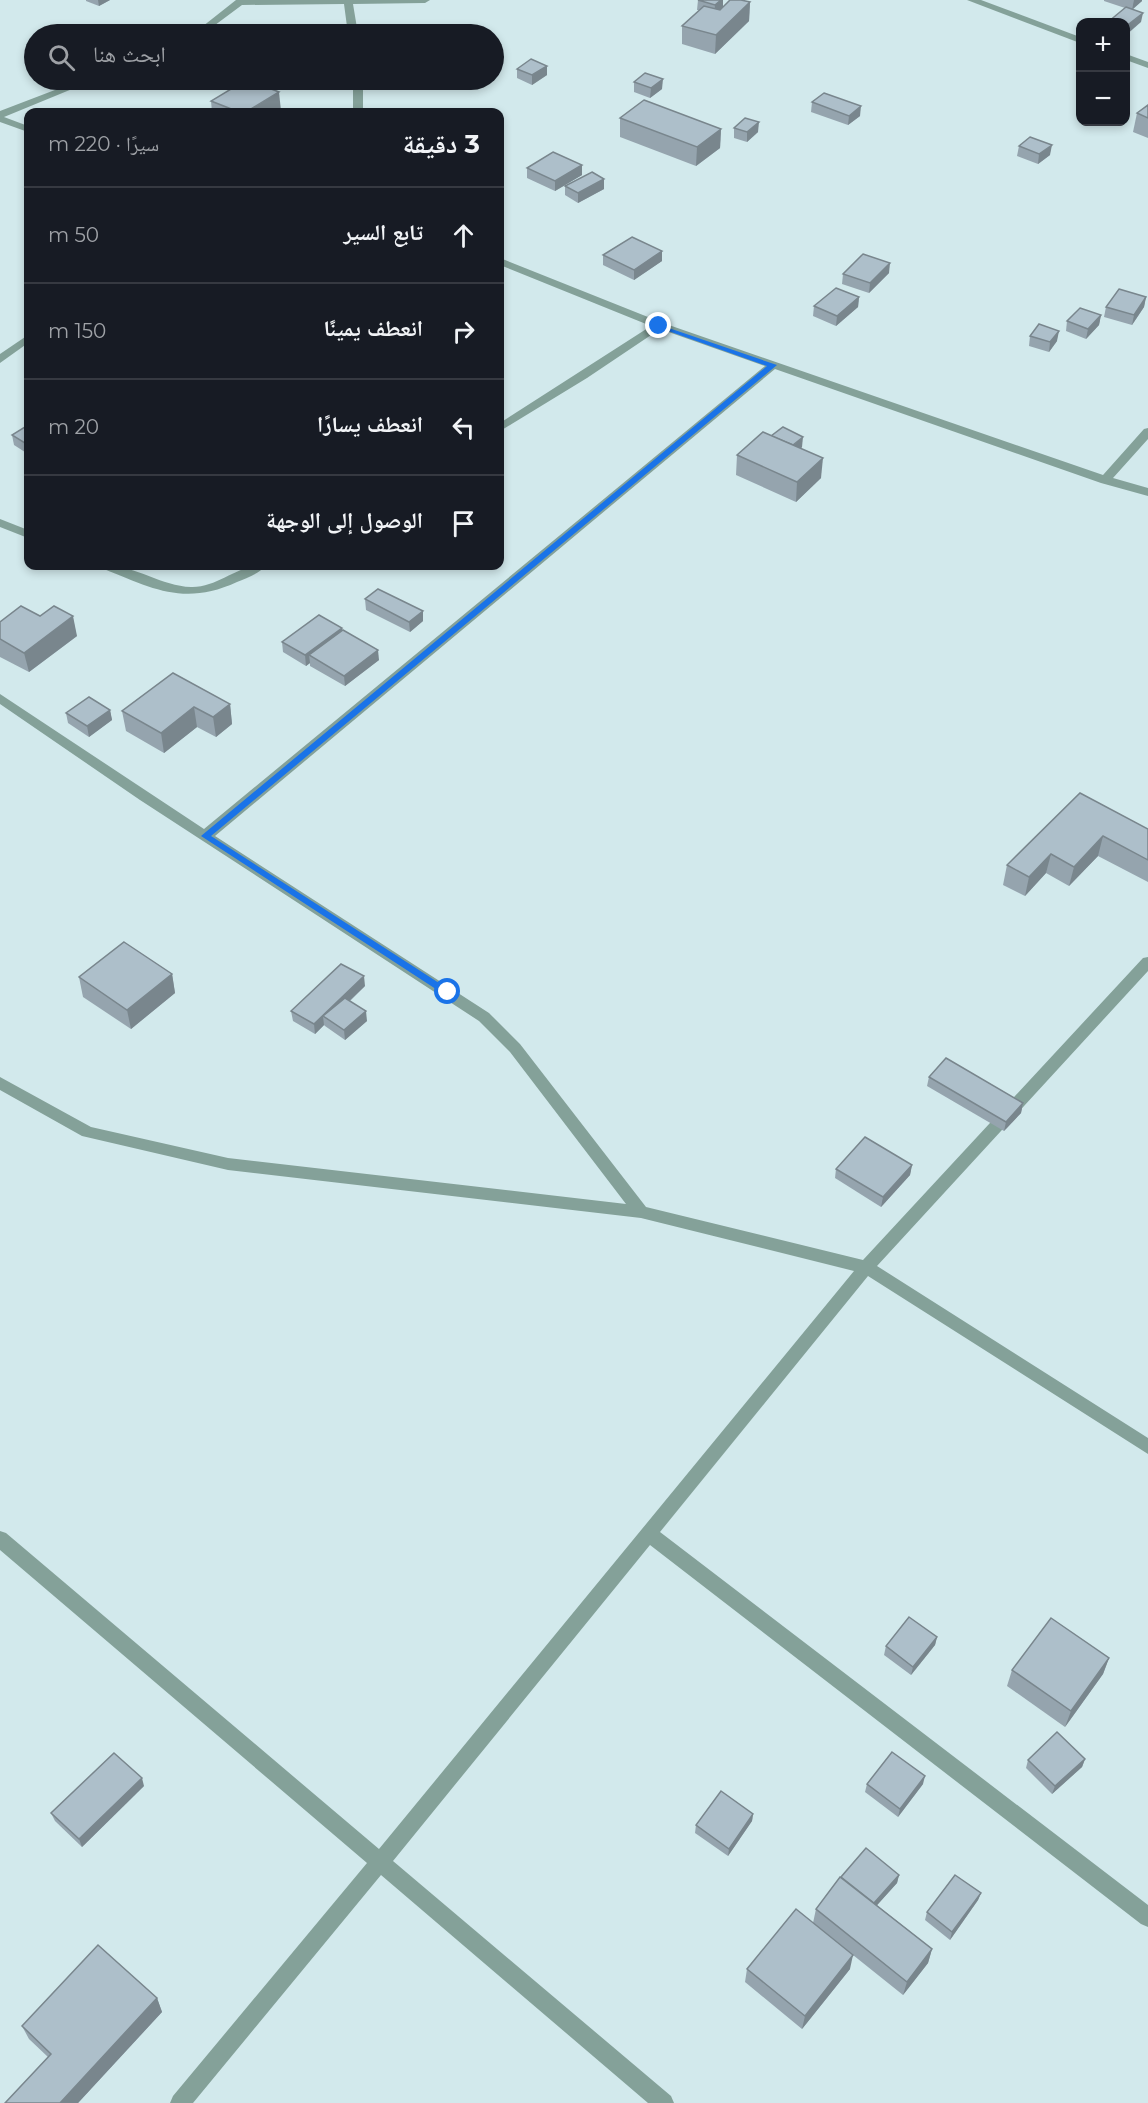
<!DOCTYPE html>
<html lang="ar">
<meta charset="utf-8">
<style>
:root{--surface:#171b24;--page:#20242c;--text:#f1f3f6;--muted:#9ea1a6;--line:#363941}
body{margin:0;font-family:Montserrat,"Noto Naskh Arabic",sans-serif;background:var(--page);color:var(--text);direction:rtl}
.controls{position:absolute;right:18px;top:18px;display:grid;overflow:hidden;border-radius:12px;box-shadow:0 3px 9px #0003}
.controls button{width:54px;height:54px;display:grid;place-items:center;padding:0;border:0;border-bottom:2px solid var(--line);background:var(--surface);color:var(--text);font:30px sans-serif}
.stop{position:absolute;width:18px;height:18px;margin:-14px;border:4px solid #1a73e8;border-radius:50%;background:#fff}
.stop.end{background:#1a73e8;border-color:#fff;box-shadow:0 2px 6px #0008}
.list{margin:0;padding:0;list-style:none}
h2{display:flex;justify-content:space-between;align-items:center;height:78px;margin:0;padding:0 24px;font-size:26px}
h2 small{font-size:20px;font-weight:400;color:var(--muted)}
.list li{display:grid;grid-template-columns:39px 1fr auto;gap:18px;align-items:center;box-sizing:border-box;height:96px;padding:0 24px;border-top:2px solid var(--line)}
.list b{display:block;font-size:22px;white-space:nowrap}
.list em{font-size:20px;font-style:normal;color:var(--muted)}
.icon{flex:none;width:33px;height:33px;fill:none;stroke:currentColor;stroke-width:2;stroke-linecap:round;stroke-linejoin:round}
.map{position:relative;flex:none;width:1148px;height:2103px;overflow:hidden;direction:ltr}
.search{position:absolute;background:var(--surface);box-shadow:0 3px 9px #0003;left:24px;top:24px;width:480px;height:66px;display:flex;align-items:center;gap:15px;box-sizing:border-box;padding:0 21px;border-radius:33px;color:var(--muted);font-size:22px}
.panel{position:absolute;background:var(--surface);box-shadow:0 3px 9px #0003;left:24px;top:108px;width:480px;height:462px;border-radius:12px;direction:rtl}
.map>svg:first-child{display:block}
</style>
<div class="map">
<svg width="1148" height="2103" viewBox="0 0 1148 2103">
<rect width="100%" height="100%" fill="#d2e9ec"/>
<g fill="none" stroke-linecap="round" stroke-linejoin="round">
<g fill="#84a199" fill-rule="evenodd">
<path d="M236,0H430L425,3L353,4L358,34H348L344,4L242,5L203,34H193Z"/>
<path d="M967,0H981L1080,37V43Z"/>
<path d="M1126,54L1148,62V68L1126,60Z"/>
<path d="M81,80H94L4,117L28,126V132L0,122V111Z"/>
<rect x="353" y="80" width="10" height="32"/>
<path d="M500,258L663,323L1103,475L1144,429L1148,428V439L1113,478L1148,488V496L1101,483L775,369L215,836L489,1013L520,1044L646,1207L863,1260L1143,958L1148,957V971L877,1266L1148,1438V1454L868,1276L660,1532L1148,1905V1927L1141,1924L650,1545L393,1861L671,2096L674,2103H648L381,1875L193,2103H170L173,2096L367,1863L0,1550V1531L6,1533L379,1849L854,1271L641,1218L228,1170L82,1136L0,1090V1077L91,1127L228,1158L626,1204L510,1052L479,1021L140,800L0,704V694L204,829L765,366L660,329L587,378L500,431V423L651,326L500,265Z"/>
<path d="M28,335V343L0,363V354Z"/>
<path d="M0,519L28,530V538L0,527Z"/>
<path d="M102,566C132,563 160,586 191,587C218,588 239,563 265,566C259,574 246,578 237,582C185,606 153,589 104,569Z"/>
</g>
</g>
<g fill="#95a4ae">
<path d="M86,0H110L99,6L86,1Z"/>
<path d="M698,0H723V7L750,2L749,21L715,54L682,44V26L699,10H697Z"/>
<path d="M1104,0H1142V1L1132,9L1141,22L1125,8L1104,1Z"/>
<path d="M547,66V75L532,85L517,78V69Z"/>
<path d="M634,82L662,89L650,98L634,92Z"/>
<path d="M211,101L281,111L278,112H212Z"/>
<path d="M812,102L860,116L848,125L811,112Z"/>
<path d="M1148,105V138L1133,132L1137,113Z"/>
<path d="M620,118L721,129L720,148L696,166L620,137Z"/>
<path d="M734,128L758,132L747,142L734,138Z"/>
<path d="M1019,146L1050,155L1038,164L1017,156Z"/>
<path d="M582,165V175L555,191L527,178V168Z"/>
<path d="M565,186L604,189L578,203L565,195Z"/>
<path d="M603,255L662,261L634,280L603,265Z"/>
<path d="M889,273L869,293L842,284L843,274Z"/>
<path d="M859,297L858,307L836,326L813,316L814,306Z"/>
<path d="M1146,297L1144,307L1132,325L1104,317L1106,307Z"/>
<path d="M1101,315L1099,325L1086,339L1066,331L1067,321Z"/>
<path d="M1030,336L1057,341L1049,352L1029,346Z"/>
<path d="M28,425V454L14,445L12,435Z"/>
<path d="M802,447L801,449L821,478L796,502L736,475L737,455Z"/>
<path d="M365,599L423,611V621L410,632L366,610Z"/>
<path d="M0,622L77,636L29,672L0,657Z"/>
<path d="M342,631L379,660L345,686L310,666V663L306,666L283,652L282,642Z"/>
<path d="M230,704L232,724L216,737L197,727L164,753L126,731L122,711Z"/>
<path d="M110,710L112,720L89,737L68,723L66,713Z"/>
<path d="M1080,793L1148,829V882L1098,856L1069,886L1046,873L1025,896L1003,885L1007,865Z"/>
<path d="M172,974L175,993L131,1029L83,997L79,977Z"/>
<path d="M365,986L350,1001L367,1021L345,1040L325,1026L324,1025L315,1034L293,1021L291,1011Z"/>
<path d="M929,1077L1023,1103L1021,1113L1004,1131L927,1086Z"/>
<path d="M912,1165L910,1175L881,1207L835,1178L836,1169Z"/>
<path d="M937,1637L935,1645L911,1675L884,1655L886,1646Z"/>
<path d="M1109,1658L1103,1674L1065,1727L1007,1686L1012,1670Z"/>
<path d="M1085,1759L1082,1767L1052,1794L1026,1768L1028,1760Z"/>
<path d="M867,1784H923L898,1817L865,1792Z"/>
<path d="M144,1786L82,1847L55,1821L51,1813Z"/>
<path d="M753,1814L752,1821L728,1856L695,1833L696,1825Z"/>
<path d="M899,1875L897,1883L877,1905L932,1949L928,1963L903,1995L848,1951L850,1969L802,2029L745,1982L747,1969L813,1923L816,1909Z"/>
<path d="M981,1893L978,1900L950,1940L925,1920L927,1912Z"/>
<path d="M157,1998L162,2012L78,2103H5L48,2057L29,2039L22,2026Z"/>
</g>
<g fill="#79868d">
<path d="M98,0H110L99,6Z"/>
<path d="M721,0H723V8L714,15L715,5Z"/>
<path d="M1134,0H1142V1L1132,10Z"/>
<path d="M750,2L749,21L715,54L716,35Z"/>
<path d="M1143,13L1141,22L1125,36V27Z"/>
<path d="M547,66V75L532,85V75Z"/>
<path d="M663,79L662,89L650,98L651,88Z"/>
<path d="M279,92L281,111L278,112H246Z"/>
<path d="M861,106L860,116L848,125L849,116Z"/>
<path d="M759,122L758,132L747,142V132Z"/>
<path d="M721,129L720,148L696,166L697,147Z"/>
<path d="M1052,145L1050,155L1038,164L1039,154Z"/>
<path d="M582,165V175L555,191V181Z"/>
<path d="M604,179V189L578,203V193Z"/>
<path d="M662,251V261L634,280V270Z"/>
<path d="M890,263L889,273L869,293L870,283Z"/>
<path d="M859,297L858,307L836,326L837,316Z"/>
<path d="M1146,297L1144,307L1132,325L1134,315Z"/>
<path d="M1101,315L1099,325L1086,339L1088,329Z"/>
<path d="M1059,331L1057,341L1049,352L1050,342Z"/>
<path d="M803,437L802,447L786,460L787,450Z"/>
<path d="M823,458L821,478L796,502L797,482Z"/>
<path d="M423,611V621L410,632L409,622Z"/>
<path d="M73,616L77,636L29,672L24,653Z"/>
<path d="M342,628L343,638L309,655L310,663L306,666L305,655Z"/>
<path d="M378,650L379,660L345,686L344,676Z"/>
<path d="M230,704L232,724L216,737L213,717Z"/>
<path d="M194,707L197,727L164,753L161,733Z"/>
<path d="M110,710L112,720L89,737L87,726Z"/>
<path d="M1103,836L1098,856L1069,886L1074,867Z"/>
<path d="M1051,854L1046,873L1025,896L1029,877Z"/>
<path d="M172,974L175,993L131,1029L127,1010Z"/>
<path d="M364,976L365,986L329,1020L323,1016L324,1025L315,1034L314,1024Z"/>
<path d="M366,1011L367,1021L345,1040L344,1030Z"/>
<path d="M1023,1103L1021,1113L1004,1131L1006,1122Z"/>
<path d="M912,1165L910,1175L881,1207L883,1197Z"/>
<path d="M937,1637L935,1645L911,1675L913,1667Z"/>
<path d="M1109,1658L1103,1674L1065,1727L1071,1711Z"/>
<path d="M1085,1759L1082,1767L1052,1794L1055,1786Z"/>
<path d="M925,1776L923,1784L898,1817L900,1809Z"/>
<path d="M142,1778L144,1786L82,1847L79,1839Z"/>
<path d="M753,1814L752,1821L728,1856L729,1849Z"/>
<path d="M899,1875L897,1883L870,1913L872,1906Z"/>
<path d="M981,1893L978,1900L950,1940L952,1932Z"/>
<path d="M932,1949L928,1963L903,1995L907,1982Z"/>
<path d="M853,1955L850,1969L802,2029L805,2016Z"/>
<path d="M157,1998L162,2012L78,2103H60Z"/>
</g>
<g fill="#adbfca" stroke="#79868d" stroke-width="1.5">
<path d="M698,0H721L715,5Z"/>
<path d="M730,0H741L750,2L716,35L682,26L704,6L720,10Z"/>
<path d="M1126,7L1143,13L1125,27V22H1108Z"/>
<path d="M531,59L547,66L532,75L517,69Z"/>
<path d="M645,73L663,79L651,88L634,82Z"/>
<path d="M246,80H248L279,92L246,112H239L211,101Z"/>
<path d="M824,93L861,106L849,116L812,102Z"/>
<path d="M644,100L721,129L697,147L620,118Z"/>
<path d="M1148,105V118L1137,113Z"/>
<path d="M745,118L759,122L747,132L734,128Z"/>
<path d="M1030,137L1052,145L1039,154L1019,146Z"/>
<path d="M553,152L582,165L555,181L527,168Z"/>
<path d="M592,172L604,179L578,193L565,186Z"/>
<path d="M632,237L662,251L634,270L603,255Z"/>
<path d="M863,254L890,263L870,283L843,274Z"/>
<path d="M836,288L859,297L837,316L814,306Z"/>
<path d="M1119,289L1146,297L1134,315L1106,307Z"/>
<path d="M1080,308L1101,315L1088,329L1067,321Z"/>
<path d="M1039,324L1059,331L1050,342L1030,336Z"/>
<path d="M28,425V445L12,435Z"/>
<path d="M783,427L803,437L793,445L771,436Z"/>
<path d="M763,432L823,458L797,482L737,455Z"/>
<path d="M378,589L423,611L409,622L365,599Z"/>
<path d="M21,606L40,616L54,606L73,616L24,653L0,639V622Z"/>
<path d="M319,615L342,628L305,655L282,642Z"/>
<path d="M343,630L378,650L344,676L309,655Z"/>
<path d="M173,673L230,704L213,717L194,707L161,733L122,711Z"/>
<path d="M89,697L110,710L87,726L66,713Z"/>
<path d="M1080,793L1148,829V860L1103,836L1074,867L1051,854L1029,877L1007,865Z"/>
<path d="M124,942L172,974L127,1010L79,977Z"/>
<path d="M341,964L364,976L314,1024L291,1011Z"/>
<path d="M345,998L366,1011L344,1030L323,1016Z"/>
<path d="M946,1058L1023,1103L1006,1122L929,1077Z"/>
<path d="M865,1137L912,1165L883,1197L836,1169Z"/>
<path d="M909,1617L937,1637L913,1667L886,1646Z"/>
<path d="M1051,1618L1109,1658L1071,1711L1012,1670Z"/>
<path d="M1057,1732L1085,1759L1055,1786L1028,1760Z"/>
<path d="M892,1752L925,1776L900,1809L867,1784Z"/>
<path d="M114,1753L142,1778L79,1839L51,1813Z"/>
<path d="M721,1791L753,1814L729,1849L696,1825Z"/>
<path d="M866,1848L899,1875L874,1903L841,1877Z"/>
<path d="M955,1875L981,1893L952,1932L927,1912Z"/>
<path d="M840,1877L932,1949L907,1982L816,1909Z"/>
<path d="M796,1909L853,1955L805,2016L747,1969Z"/>
<path d="M98,1945L157,1998L60,2103H5L51,2054L22,2026Z"/>
</g>
<path fill="#1a73e8" d="M657,324L777,365L211,836L453,992L452,995H445L201,836L767,366L657,327Z"/>
</svg>
<div class="controls">
<button>+</button>
<button>−</button>
</div>
<div class="stop" style="left:448px;top:992px"></div>
<div class="stop end" style="left:659px;top:326px"></div>
<div class="search"><svg class="icon" aria-label="search" viewBox="0 0 24 24"><circle cx="10" cy="10" r="6"/><path d="M15 15l6 6"/></svg>ابحث هنا</div>
<section class="panel">
<h2>3 دقيقة<small>سيرًا · 220 m</small></h2>
<ul class="list">
<li><svg class="icon" aria-label="ahead" viewBox="0 0 24 24"><path d="M12 20V5M6 11l6-6 6 6"/></svg><div><b>تابع السير</b></div><em>50 m</em></li>
<li><svg class="icon" aria-label="right" viewBox="0 0 24 24"><path d="M7 20v-9h11M14 6l5 5-5 5"/></svg><div><b>انعطف يمينًا</b></div><em>150 m</em></li>
<li><svg class="icon" aria-label="left" viewBox="0 0 24 24"><path d="M17 20v-9H6M10 6l-5 5 5 5"/></svg><div><b>انعطف يسارًا</b></div><em>20 m</em></li>
<li><svg class="icon" aria-label="arrive" viewBox="0 0 24 24"><path d="M6 21V4h12l-3 4 3 4H6"/></svg><div><b>الوصول إلى الوجهة</b></div></li>
</ul>
</section>
</div>
